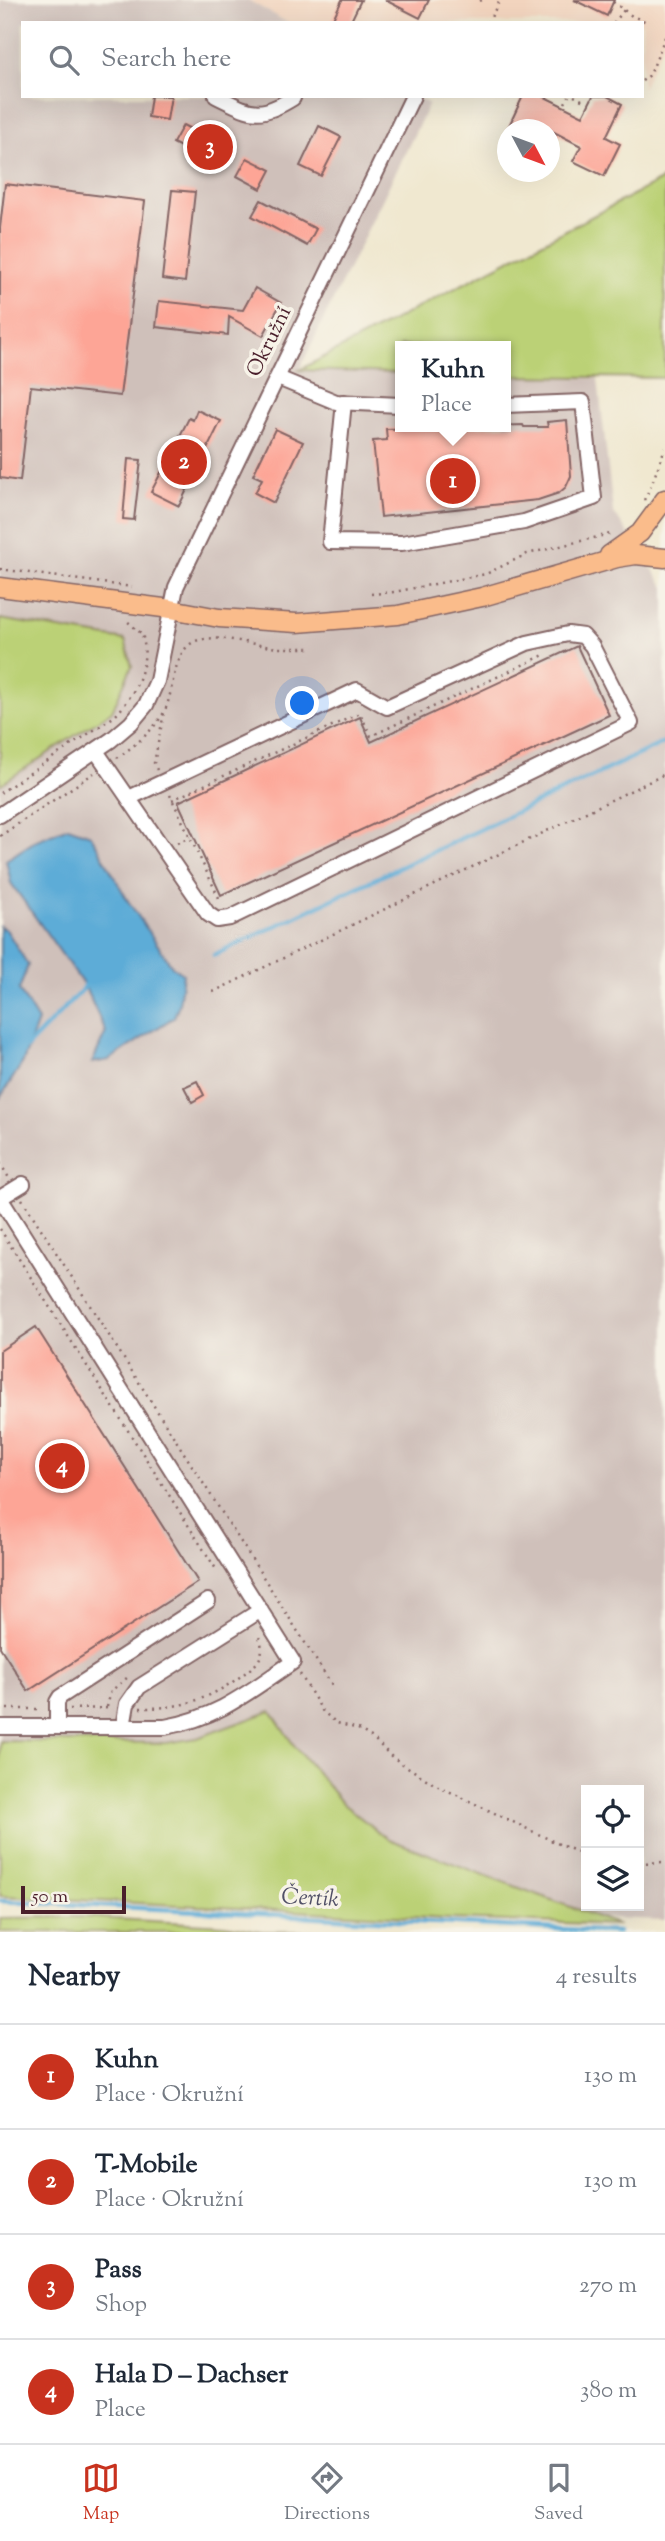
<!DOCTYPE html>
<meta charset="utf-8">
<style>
:root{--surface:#fff;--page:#f2f2f3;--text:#1f2937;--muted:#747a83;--line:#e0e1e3;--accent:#c8321e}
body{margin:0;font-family:"Sorts Mill Goudy",serif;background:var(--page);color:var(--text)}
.controls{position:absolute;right:21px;bottom:21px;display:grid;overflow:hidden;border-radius:0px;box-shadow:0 7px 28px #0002}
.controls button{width:63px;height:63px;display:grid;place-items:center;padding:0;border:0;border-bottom:2px solid var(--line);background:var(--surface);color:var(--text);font:35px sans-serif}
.compass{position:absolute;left:497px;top:119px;width:63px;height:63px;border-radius:50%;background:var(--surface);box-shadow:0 7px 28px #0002;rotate:131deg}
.scale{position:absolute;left:21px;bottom:18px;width:105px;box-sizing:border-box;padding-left:7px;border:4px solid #4a1f2b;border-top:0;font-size:19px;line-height:24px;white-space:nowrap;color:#4a1f2b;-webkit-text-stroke:5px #f7f3e8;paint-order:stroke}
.you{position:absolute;left:303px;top:704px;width:24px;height:24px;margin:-18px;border:5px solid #fff;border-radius:50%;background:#1a73e8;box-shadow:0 0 0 10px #1a73e833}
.badge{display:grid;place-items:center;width:46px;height:46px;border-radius:50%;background:var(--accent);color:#fff;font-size:23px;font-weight:700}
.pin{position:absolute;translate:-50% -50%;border:4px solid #fff;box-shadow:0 2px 7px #0006}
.popup{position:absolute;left:395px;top:341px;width:116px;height:91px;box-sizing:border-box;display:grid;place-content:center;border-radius:0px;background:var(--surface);filter:drop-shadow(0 2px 5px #0005);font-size:23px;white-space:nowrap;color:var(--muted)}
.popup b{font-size:26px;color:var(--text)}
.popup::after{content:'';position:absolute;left:50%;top:100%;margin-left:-14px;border:14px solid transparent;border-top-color:var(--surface)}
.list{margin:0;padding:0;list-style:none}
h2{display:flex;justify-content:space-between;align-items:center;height:91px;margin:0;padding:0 28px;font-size:30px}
h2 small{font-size:23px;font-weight:400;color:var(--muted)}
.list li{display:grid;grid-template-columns:46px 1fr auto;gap:21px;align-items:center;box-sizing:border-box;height:105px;padding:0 28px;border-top:2px solid var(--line)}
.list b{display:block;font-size:26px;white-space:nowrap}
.list p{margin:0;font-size:23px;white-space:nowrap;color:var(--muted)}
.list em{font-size:23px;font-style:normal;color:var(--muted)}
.icon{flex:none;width:38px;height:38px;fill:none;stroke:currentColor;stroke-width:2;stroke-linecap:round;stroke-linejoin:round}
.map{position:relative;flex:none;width:665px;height:1932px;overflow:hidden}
.search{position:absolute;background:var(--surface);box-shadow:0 7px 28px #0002;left:21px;right:21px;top:21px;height:77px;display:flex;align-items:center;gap:18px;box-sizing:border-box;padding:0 24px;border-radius:0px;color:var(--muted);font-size:26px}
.sheet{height:511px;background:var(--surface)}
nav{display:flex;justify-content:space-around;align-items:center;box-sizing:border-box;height:98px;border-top:2px solid var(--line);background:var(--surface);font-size:19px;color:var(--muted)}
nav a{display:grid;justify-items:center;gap:4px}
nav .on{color:var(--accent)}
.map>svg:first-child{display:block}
</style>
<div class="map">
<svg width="665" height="1932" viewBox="0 0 665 1932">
<rect width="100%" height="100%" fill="#f7f3e8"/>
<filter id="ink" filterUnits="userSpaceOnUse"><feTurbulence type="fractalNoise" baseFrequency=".0143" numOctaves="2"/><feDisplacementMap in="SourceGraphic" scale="14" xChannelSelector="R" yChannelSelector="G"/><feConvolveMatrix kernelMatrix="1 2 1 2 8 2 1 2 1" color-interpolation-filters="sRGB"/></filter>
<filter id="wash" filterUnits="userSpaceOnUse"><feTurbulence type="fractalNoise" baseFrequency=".00686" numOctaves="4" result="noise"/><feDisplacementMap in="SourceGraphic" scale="28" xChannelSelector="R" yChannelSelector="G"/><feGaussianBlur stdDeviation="1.57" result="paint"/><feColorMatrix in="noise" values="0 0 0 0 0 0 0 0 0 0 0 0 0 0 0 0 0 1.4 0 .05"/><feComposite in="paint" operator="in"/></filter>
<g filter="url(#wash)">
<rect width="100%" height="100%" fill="#f0e8d0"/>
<path fill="#f2d4be" d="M248,0H665V41L642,88V23H288Z"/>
<path fill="#cfc0ba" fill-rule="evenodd" d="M0,0H248L288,23H23V96H415L429,104L299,370L400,373V427H505L506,376L598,379L613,512L665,587V1920L0,1895ZM586,1790H639V1906H586Z"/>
<g fill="#bbd176" stroke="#827850" stroke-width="2">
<path d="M665,178V378L506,376L505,346H400V373L299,370Z"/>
<path d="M0,619L125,640L132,666L112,711L0,785Z"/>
<path d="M271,1711L293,1744L343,1804L388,1839L619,1925L448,1919L0,1896V1741L166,1743L197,1738Z"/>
<path d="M79,1917L224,1925L262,1931L338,1932H0V1918Z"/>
</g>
<g fill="#5dacd7" stroke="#546681" stroke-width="2">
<path d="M68,827L91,835L128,901L172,966L183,974L179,1004L174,1017L109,1060L92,1063L106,1032L85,987L11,883L6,860L37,840Z"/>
<path d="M0,926L7,931L28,965L19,990L38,1021L23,1062L0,1098Z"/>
</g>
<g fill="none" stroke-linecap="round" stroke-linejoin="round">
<g stroke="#5dacd7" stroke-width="4.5">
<path d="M214,955L665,742"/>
<path d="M26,1048L85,987V983"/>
<path d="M0,1901L618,1932"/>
</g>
</g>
<g id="blocks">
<g fill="#fda596">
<path d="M342,0H361L350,23H331Z"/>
<path d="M385,0H429L420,18Z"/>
<path d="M574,0H614L607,16Z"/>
<path d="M151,96H171L167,120L148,117Z"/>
<path d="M523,96H543L583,116L593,96H607L622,104L606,137L620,144L604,176L573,161L581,146L550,130L530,121L526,130H507Z"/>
<path d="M183,125L226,148L217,166L173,143Z"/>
<path d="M319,126L341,137L321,176L300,166Z"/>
<path d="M247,158L271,170L261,189L237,176Z"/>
<path d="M5,184L145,201L120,396L31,386L20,481L0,478V228Z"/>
<path d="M172,190L195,192L185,282L162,279Z"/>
<path d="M261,200L316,229L307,246L252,216Z"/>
<path d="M255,288L281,303L263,336L229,317L228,335L156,327L159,301L243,310Z"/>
<path d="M197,410L221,421L179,506L151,492L189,418L193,420Z"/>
<path d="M567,420L571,476L566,487L559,493L538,500L381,517L373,441L387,440L386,429L523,425L524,427H548L547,422Z"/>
<path d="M275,429L303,442L274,503L255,493L262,479L253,475Z"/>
<path d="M128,459L141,460L134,520L123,519Z"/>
<path d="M577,646L609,715L221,895L178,802L360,717L371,742Z"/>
<path d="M197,1081L204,1095L192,1102L184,1087Z"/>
<path d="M36,1327L198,1582L28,1691L0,1647V1351Z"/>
</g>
</g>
</g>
<g filter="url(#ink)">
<use href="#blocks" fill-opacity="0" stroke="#846565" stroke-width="2"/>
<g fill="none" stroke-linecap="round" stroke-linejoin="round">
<g stroke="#846565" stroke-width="18">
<g id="minor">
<path d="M216,96C251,113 258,120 293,98"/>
<path d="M278,378L336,402L400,405"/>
<path d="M344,402L330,542L402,543L524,522L594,498L583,402L505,405"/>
<path d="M96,751L208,914L217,920L230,918L631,723L592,646L583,636L568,634L527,643L387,707L357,690L129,798"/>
<path d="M0,815L111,740L131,723L146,705L157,681L176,587L413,96"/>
<path d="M0,1198L293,1662C248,1692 220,1717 165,1727H0"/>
<path d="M0,1198L23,1184"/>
<path d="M57,1727V1702L60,1697L208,1601"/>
<path d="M123,1727L127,1704L139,1687L261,1610"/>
</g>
</g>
<g stroke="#846565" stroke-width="21">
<g id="major">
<path d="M609,555L640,533L665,499"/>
<path d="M0,587L171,609L219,618L297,623L398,615L482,597L617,558L636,555L665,558"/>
</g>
</g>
<g stroke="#846565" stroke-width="2.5" stroke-dasharray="2 5" stroke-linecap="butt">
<path d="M480,1L482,0"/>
<path d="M613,2L632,16L647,22"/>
<path d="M488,23L500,0"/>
<path d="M614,23L624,10"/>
<path d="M642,81L650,75L665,37"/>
<path d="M574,96L586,102"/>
<path d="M565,103L569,96"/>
<path d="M644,500L651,486L665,448"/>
<path d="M0,569L132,587"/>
<path d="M371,594L394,592L486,574L527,554L610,534"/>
<path d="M117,758C134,746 152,732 163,714C176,692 170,648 199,640C222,634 256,646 279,648C290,648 301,648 311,648"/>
<path d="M157,770L154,763L164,713"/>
<path d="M0,793L115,716C135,695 151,663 142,634L127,621"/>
<path d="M170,795L219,898"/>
<path d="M172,800L360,713L371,736L544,655"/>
<path d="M0,836L94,773"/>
<path d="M177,843L190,837"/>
<path d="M213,992L665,774"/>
<path d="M0,1163L9,1178"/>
<path d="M22,1199L332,1685"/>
<path d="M0,1229L216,1569"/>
<path d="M300,1674L323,1712L337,1723L358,1729L373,1738L392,1757L434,1784L563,1846L586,1855"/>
<path d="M107,1707L111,1691L128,1677"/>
<path d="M140,1708C189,1709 220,1695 257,1663C263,1654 263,1647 259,1637"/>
<path d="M0,1709H42"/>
<path d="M70,1709L112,1708"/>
<path d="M639,1863L665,1862"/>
</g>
<use href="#minor" stroke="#fff" stroke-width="14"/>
<use href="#major" stroke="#fabc8b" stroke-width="18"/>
</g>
</g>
<g text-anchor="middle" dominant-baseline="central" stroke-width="7" stroke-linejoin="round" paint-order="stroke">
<g font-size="21" fill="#4a1f2b" stroke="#f7f3e8">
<text transform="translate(270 342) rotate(-64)">Okružní</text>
</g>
<g font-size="23" font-style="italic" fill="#515067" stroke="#f7f3e8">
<text transform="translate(310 1899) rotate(3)">Čertík</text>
</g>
</g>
</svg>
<div class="controls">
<button><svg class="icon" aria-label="locate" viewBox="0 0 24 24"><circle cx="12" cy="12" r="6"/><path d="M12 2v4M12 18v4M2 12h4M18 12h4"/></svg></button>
<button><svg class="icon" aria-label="layers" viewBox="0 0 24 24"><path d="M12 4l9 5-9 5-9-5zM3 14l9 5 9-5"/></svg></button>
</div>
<svg class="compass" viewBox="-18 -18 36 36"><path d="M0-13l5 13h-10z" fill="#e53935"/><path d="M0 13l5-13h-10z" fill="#747a83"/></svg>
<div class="scale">50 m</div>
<div class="you"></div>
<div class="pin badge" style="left:453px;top:481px">1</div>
<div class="popup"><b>Kuhn</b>Place</div>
<div class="pin badge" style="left:184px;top:462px">2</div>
<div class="pin badge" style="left:210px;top:147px">3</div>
<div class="pin badge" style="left:62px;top:1466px">4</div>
<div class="search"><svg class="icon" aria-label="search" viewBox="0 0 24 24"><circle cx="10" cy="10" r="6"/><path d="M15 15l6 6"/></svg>Search here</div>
</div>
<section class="sheet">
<h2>Nearby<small>4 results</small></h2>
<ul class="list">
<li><span class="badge">1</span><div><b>Kuhn</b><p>Place · Okružní</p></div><em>130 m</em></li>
<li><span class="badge">2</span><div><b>T-Mobile</b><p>Place · Okružní</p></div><em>130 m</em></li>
<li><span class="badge">3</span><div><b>Pass</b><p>Shop</p></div><em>270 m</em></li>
<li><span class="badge">4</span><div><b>Hala D – Dachser</b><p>Place</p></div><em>380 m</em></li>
</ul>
</section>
<nav>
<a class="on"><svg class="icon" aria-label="map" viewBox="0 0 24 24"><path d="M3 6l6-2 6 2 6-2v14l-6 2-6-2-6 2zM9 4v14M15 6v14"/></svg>Map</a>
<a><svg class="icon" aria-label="directions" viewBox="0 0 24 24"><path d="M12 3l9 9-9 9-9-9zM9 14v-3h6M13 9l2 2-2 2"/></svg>Directions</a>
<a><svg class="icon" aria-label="saved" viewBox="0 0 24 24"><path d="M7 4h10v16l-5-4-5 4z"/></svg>Saved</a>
</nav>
